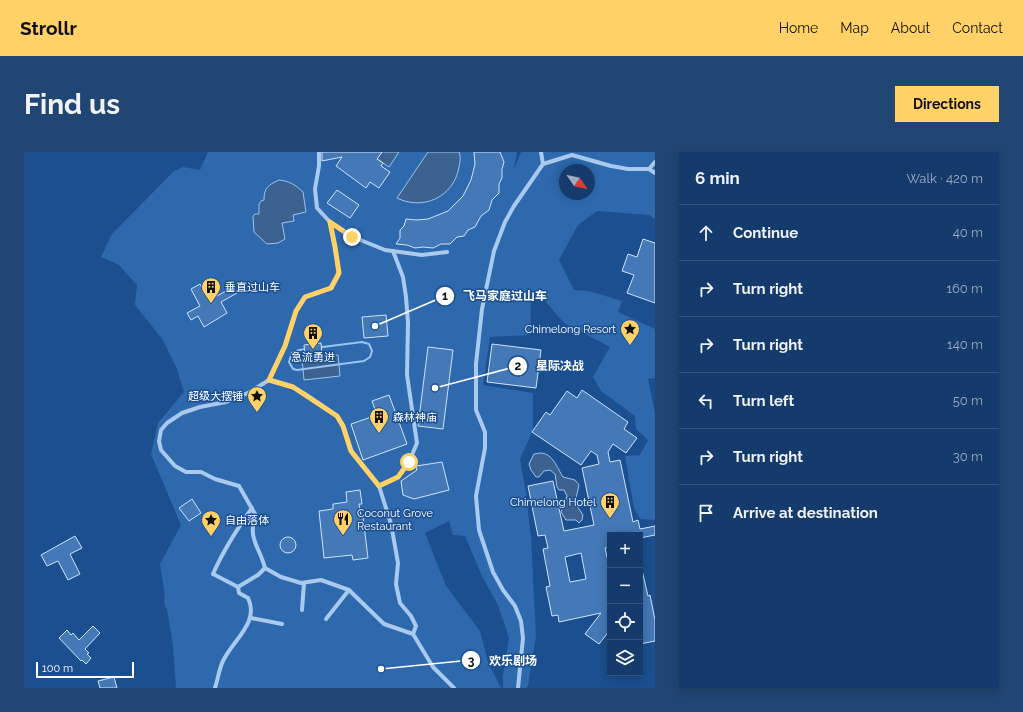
<!DOCTYPE html>
<meta charset="utf-8">
<style>
:root{--surface:#143b6b;--page:#214673;--text:#f1f3f6;--muted:#9dadc1;--line:#33557e;--accent:#ffd166}
body{margin:0;font-family:Raleway,"Noto Sans SC",sans-serif;background:var(--page);color:var(--text)}
.controls{position:absolute;right:12px;bottom:12px;display:grid;overflow:hidden;border-radius:0px;box-shadow:0 2px 10px #0003}
.controls button{width:36px;height:36px;display:grid;place-items:center;padding:0;border:0;border-bottom:1px solid var(--line);background:var(--surface);color:var(--text);font:20px sans-serif}
.compass{position:absolute;left:535px;top:12px;width:36px;height:36px;border-radius:50%;background:var(--surface);box-shadow:0 2px 10px #0003;rotate:124deg}
.scale{position:absolute;left:12px;bottom:10px;width:98px;box-sizing:border-box;padding-left:4px;border:2px solid #fff;border-top:0;font-size:11px;line-height:14px;white-space:nowrap;color:#fff;-webkit-text-stroke:3px #1b4f8f;paint-order:stroke}
.stop{position:absolute;width:12px;height:12px;margin:-9px;border:3px solid #ffd166;border-radius:50%;background:#fff}
.stop.end{background:#ffd166;border-color:#fff;box-shadow:0 1px 4px #0008}
.list{margin:0;padding:0;list-style:none}
h2{display:flex;justify-content:space-between;align-items:center;height:52px;margin:0;padding:0 16px;font-size:17px}
h2 small{font-size:13px;font-weight:400;color:var(--muted)}
.list li{display:grid;grid-template-columns:26px 1fr auto;gap:12px;align-items:center;box-sizing:border-box;height:56px;padding:0 16px;border-top:1px solid var(--line)}
.list b{display:block;font-size:15px;white-space:nowrap}
.list em{font-size:13px;font-style:normal;color:var(--muted)}
.icon{flex:none;width:22px;height:22px;fill:none;stroke:currentColor;stroke-width:2;stroke-linecap:round;stroke-linejoin:round}
.map{position:relative;flex:none;width:631px;height:536px;overflow:hidden;border-radius:0px}
header{display:flex;align-items:center;gap:24px;box-sizing:border-box;height:56px;padding:0 20px;background:var(--accent);color:#111}
header strong{font-size:19px}
nav{display:flex;gap:22px;margin-inline-start:auto;font-size:14px}
.intro{display:flex;align-items:center;justify-content:space-between;box-sizing:border-box;height:96px;padding:0 24px}
h1{margin:0;font-size:28px}
.button{padding:10px 18px;border-radius:0px;background:var(--accent);color:#111;font-size:14px;font-weight:700}
main{display:flex;gap:24px;padding:0 24px}
aside{flex:1;background:var(--surface);border-radius:0px;box-shadow:0 2px 10px #0003}
.map>svg:first-child{display:block}
</style>
<header>
<strong>Strollr</strong>
<nav><a>Home</a><a>Map</a><a>About</a><a>Contact</a></nav>
</header>
<div class="intro"><h1>Find us</h1><a class="button">Directions</a></div>
<main>
<div class="map">
<svg width="631" height="536" viewBox="0 0 631 536">
<rect width="100%" height="100%" fill="#1b4f8f"/>
<path fill="#2e69ad" fill-rule="evenodd" d="M184,0H493L490,17L497,0H631V67L625,63L573,59L554,73L535,108L550,138L565,139L598,149L594,160L631,177V226L624,227L631,261V368L616,367L610,356L601,304L616,303L624,288L612,277L611,264L577,239L569,225L586,195L540,171L515,142L507,149L506,183L466,185L459,233L509,241V278L496,307L502,341L507,385L512,484L504,534L502,536H479V524L485,486L474,453L458,424L441,384L429,383L425,369L401,381L422,434L456,479L464,510L477,536H152L149,493L143,457L141,454L140,445H141L136,412L157,373L127,302L134,271L160,240L153,217L139,188L111,153L113,133L95,113L77,105L88,82L150,19L159,15L176,18ZM541,18H565V42H541Z"/>
<g fill="#3c6290" stroke="#9cc4f0">
<path d="M358,0H375L365,15L353,7Z"/>
<path d="M404,0H435C437,5 436,10 435,15C430,45 399,59 373,46Z"/>
<path d="M255,28C265,29 272,33 279,40L282,60L269,63L270,69L258,71L261,87L254,91L243,92L230,80L229,64L231,62H235V52L237,49L240,48C240,36 244,33 255,28Z"/>
<path d="M314,203L316,224L280,228L278,207Z"/>
<path d="M516,301C529,301 533,316 539,325L551,328L555,333L551,351L559,363L558,368L555,371L552,368H542L537,360L543,344L540,338H535L533,335L531,322L526,318L520,319L515,325H512L507,318L505,312L510,302Z"/>
</g>
<g fill="none" stroke-linecap="round" stroke-linejoin="round">
<path stroke="#9cc4f0" stroke-width="2" d="M338,190L345,192L348,199L346,205L340,209L273,218L269,217L265,210L268,201L275,198Z"/>
</g>
<g fill="#4478b7" stroke="#cfe3fa" fill-rule="evenodd">
<path d="M298,0H358L353,7L359,11L357,14L366,20L355,36L346,30L342,36L312,14L318,5L298,9Z"/>
<path d="M450,0H476L480,10L478,17V26L475,32V41L468,48L465,58L457,64L451,75L444,78L440,84L433,85L426,92H417L409,96L399,95L391,96L383,93L372,92L376,86V78L380,74L382,67L392,68L404,67L424,59L439,44L447,28L451,12Z"/>
<path d="M313,38L335,53L326,66L303,51Z"/>
<path d="M619,87L631,91V151L603,141L610,123L598,119L604,102L613,105Z"/>
<path d="M176,132L181,141L189,136L193,144L209,135L213,141L197,150L203,161L180,175L174,164L167,168L163,161L176,154L167,137Z"/>
<path d="M362,163L364,184L340,186L338,165Z"/>
<path d="M297,191L298,203L281,205L280,193Z"/>
<path d="M468,192L517,198L512,236L463,230Z"/>
<path d="M404,195L429,198L419,277L394,274Z"/>
<path d="M558,238L604,270L600,277L613,286L602,301L589,292L584,300L586,310L596,308L609,370L614,368L616,377L631,374V383L616,386V383H586V395L581,396L586,418V478L575,492L561,482L577,461L535,470L534,463L528,464L522,435L526,434L519,397L524,396L521,383L514,384L504,334L529,329L540,379L570,373L558,316L575,312L573,303L567,299L557,313L508,280L522,260L526,263L543,239L553,246ZM557,401L562,427L546,430L541,405Z"/>
<path d="M365,243L383,292L339,308L327,272L353,263L348,249Z"/>
<path d="M418,310L425,338L390,347L379,343L377,329L393,318L392,314Z"/>
<path d="M336,338L338,352H335L337,365H339L344,406L329,408L328,403L300,406L295,359L309,357V352L323,350L322,340Z"/>
<path d="M168,347L177,361L165,369L155,356Z"/>
<path d="M51,384L58,396L46,402L56,422L44,428L34,409L23,414L17,403Z"/>
<circle cx="264" cy="393" r="8"/>
<path d="M618,418L624,444L626,443L631,468V489L616,492V419Z"/>
<path d="M69,474L76,481L61,497L65,501L63,502L67,506L62,512L58,508L57,509L35,486L43,478L47,483L49,481L55,488Z"/>
<path d="M90,525L93,536H76L74,529Z"/>
</g>
<g fill="none" stroke-linecap="round" stroke-linejoin="round">
<g stroke="#a9c9ee" stroke-width="4">
<path d="M295,0V14L291,37L293,56L306,70L329,85L361,98L398,103L423,100"/>
<path d="M519,12L548,3L587,14L604,17H625L631,10"/>
<path d="M625,17L631,21"/>
<path d="M306,70L311,95L315,121L307,136L281,145L272,159L261,194L245,228L224,241L202,250L176,255L158,261L143,271L137,278L135,289L137,298L151,314L162,320H177L191,327L215,334L231,362C224,389 235,393 241,416L257,425L277,431L297,428L325,438L360,472L389,482L409,515L430,536"/>
<path d="M245,228L269,235L281,242L313,264L319,274L327,299L355,334L367,372L374,411L372,432L376,451L387,464L392,474L389,482"/>
<path d="M355,334L374,325L385,310L393,291L383,223L384,171L382,145L379,125L369,99"/>
<path d="M214,435L189,422C199,399 213,377 228,356"/>
<path d="M278,458L280,431"/>
<path d="M227,466L258,472"/>
<path d="M302,467L325,438"/>
<path d="M191,536C194,527 195,517 199,509C209,488 236,470 224,446L215,441L214,435L234,423L241,416"/>
<path d="M494,536L499,486L497,469L491,454L479,438L469,420L455,378L452,344L461,296V280L452,258V212L458,157L470,99L481,70L490,54L519,12L517,0"/>
</g>
</g>
<g fill="none" stroke-linecap="round" stroke-linejoin="round">
<path stroke="#ffd166" stroke-width="5" d="M328,85L306,70L311,95L315,121L307,136L281,145L272,159L261,194L245,228L269,235L313,264L319,274L327,299L355,334L374,325L385,310"/>
</g>
<defs>
<g id="building-pin" transform="scale(1)"><path d="M0 17L-7.5 6A9.5 9.5 0 1 1 7.5 6Z" fill="#ffd166" stroke="#1b4f8f"/><path d="M-4-6H4V6H1V3H-1V6H-4ZM-2.5-4.3h1.7v1.8h-1.7ZM.8-4.3h1.7v1.8H.8ZM-2.5-1h1.7V.8h-1.7ZM.8-1h1.7V.8H.8Z" fill="#111"/></g>
<g id="sight-pin" transform="scale(1)"><path d="M0 17L-7.5 6A9.5 9.5 0 1 1 7.5 6Z" fill="#ffd166" stroke="#1b4f8f"/><path d="M0-6L1.8-2.2L6-1.7L2.9 1.2L3.7 5.4L0 3.3L-3.7 5.4L-2.9 1.2L-6-1.7L-1.8-2.2Z" fill="#111"/></g>
<g id="restaurant-pin" transform="scale(1)"><path d="M0 17L-7.5 6A9.5 9.5 0 1 1 7.5 6Z" fill="#ffd166" stroke="#1b4f8f"/><path d="M-5-6h1v4h1v-4h1v4h1v-4h1v5L-1.5 .5V6h-2V.5L-5-1ZM5-6V6H3V1.5H1.5Q1.5-4 5-6Z" fill="#111"/></g>
</defs>
<g fill-rule="evenodd">
<use href="#building-pin" x="187" y="135"/>
<use href="#sight-pin" x="606" y="177"/>
<use href="#building-pin" x="289" y="181"/>
<use href="#sight-pin" x="233" y="244"/>
<use href="#building-pin" x="355" y="265"/>
<use href="#building-pin" x="586" y="350"/>
<use href="#restaurant-pin" x="319" y="367"/>
<use href="#sight-pin" x="187" y="368"/>
</g>
<g text-anchor="middle" dominant-baseline="central" stroke-width="3" stroke-linejoin="round" paint-order="stroke">
<g font-size="11" fill="#fff" stroke="#1b4f8f" text-anchor="start">
<text x="201" y="135">垂直过山车</text>
<text x="592" y="177" text-anchor="end">Chimelong Resort</text>
<text x="289" y="205" text-anchor="middle">急流勇进</text>
<text x="219" y="244" text-anchor="end">超级大摆锤</text>
<text x="369" y="265">森林神庙</text>
<text x="572" y="350" text-anchor="end">Chimelong Hotel</text>
<text x="333" y="361">Coconut Grove<tspan x="333" dy="13">Restaurant</tspan></text>
<text x="201" y="368">自由落体</text>
</g>
</g>
<path fill="none" stroke="#fff" stroke-width="1.5" d="M351 174L421 144M411 236L494 214M357 517L447 508"/>
<g fill="#fff" stroke="#1b4f8f" stroke-width="1.5">
<circle cx="351" cy="174" r="4"/>
<circle cx="411" cy="236" r="4"/>
<circle cx="357" cy="517" r="4"/>
<circle cx="421" cy="144" r="10"/>
<circle cx="494" cy="214" r="10"/>
<circle cx="447" cy="508" r="10"/>
</g>
<g font-size="12" text-anchor="middle" font-weight="bold" fill="#111">
<text x="421" y="148">1</text>
<text x="494" y="218">2</text>
<text x="447" y="513">3</text>
</g>
<g font-size="12" text-anchor="middle" font-weight="bold" fill="#fff" stroke="#1b4f8f" stroke-width="3" stroke-linejoin="round" paint-order="stroke">
<text x="481" y="148">飞马家庭过山车</text>
<text x="536" y="218">星际决战</text>
<text x="489" y="513">欢乐剧场</text>
</g>
</svg>
<div class="controls">
<button>+</button>
<button>−</button>
<button><svg class="icon" aria-label="locate" viewBox="0 0 24 24"><circle cx="12" cy="12" r="6"/><path d="M12 2v4M12 18v4M2 12h4M18 12h4"/></svg></button>
<button><svg class="icon" aria-label="layers" viewBox="0 0 24 24"><path d="M12 4l9 5-9 5-9-5zM3 14l9 5 9-5"/></svg></button>
</div>
<svg class="compass" viewBox="-18 -18 36 36"><path d="M0-13l5 13h-10z" fill="#e53935"/><path d="M0 13l5-13h-10z" fill="#9dadc1"/></svg>
<div class="scale">100 m</div>
<div class="stop" style="left:385px;top:310px"></div>
<div class="stop end" style="left:328px;top:85px"></div>
</div>
<aside>
<h2>6 min<small>Walk · 420 m</small></h2>
<ul class="list">
<li><svg class="icon" aria-label="ahead" viewBox="0 0 24 24"><path d="M12 20V5M6 11l6-6 6 6"/></svg><div><b>Continue</b></div><em>40 m</em></li>
<li><svg class="icon" aria-label="right" viewBox="0 0 24 24"><path d="M7 20v-9h11M14 6l5 5-5 5"/></svg><div><b>Turn right</b></div><em>160 m</em></li>
<li><svg class="icon" aria-label="right" viewBox="0 0 24 24"><path d="M7 20v-9h11M14 6l5 5-5 5"/></svg><div><b>Turn right</b></div><em>140 m</em></li>
<li><svg class="icon" aria-label="left" viewBox="0 0 24 24"><path d="M17 20v-9H6M10 6l-5 5 5 5"/></svg><div><b>Turn left</b></div><em>50 m</em></li>
<li><svg class="icon" aria-label="right" viewBox="0 0 24 24"><path d="M7 20v-9h11M14 6l5 5-5 5"/></svg><div><b>Turn right</b></div><em>30 m</em></li>
<li><svg class="icon" aria-label="arrive" viewBox="0 0 24 24"><path d="M6 21V4h12l-3 4 3 4H6"/></svg><div><b>Arrive at destination</b></div></li>
</ul>
</aside>
</main>
